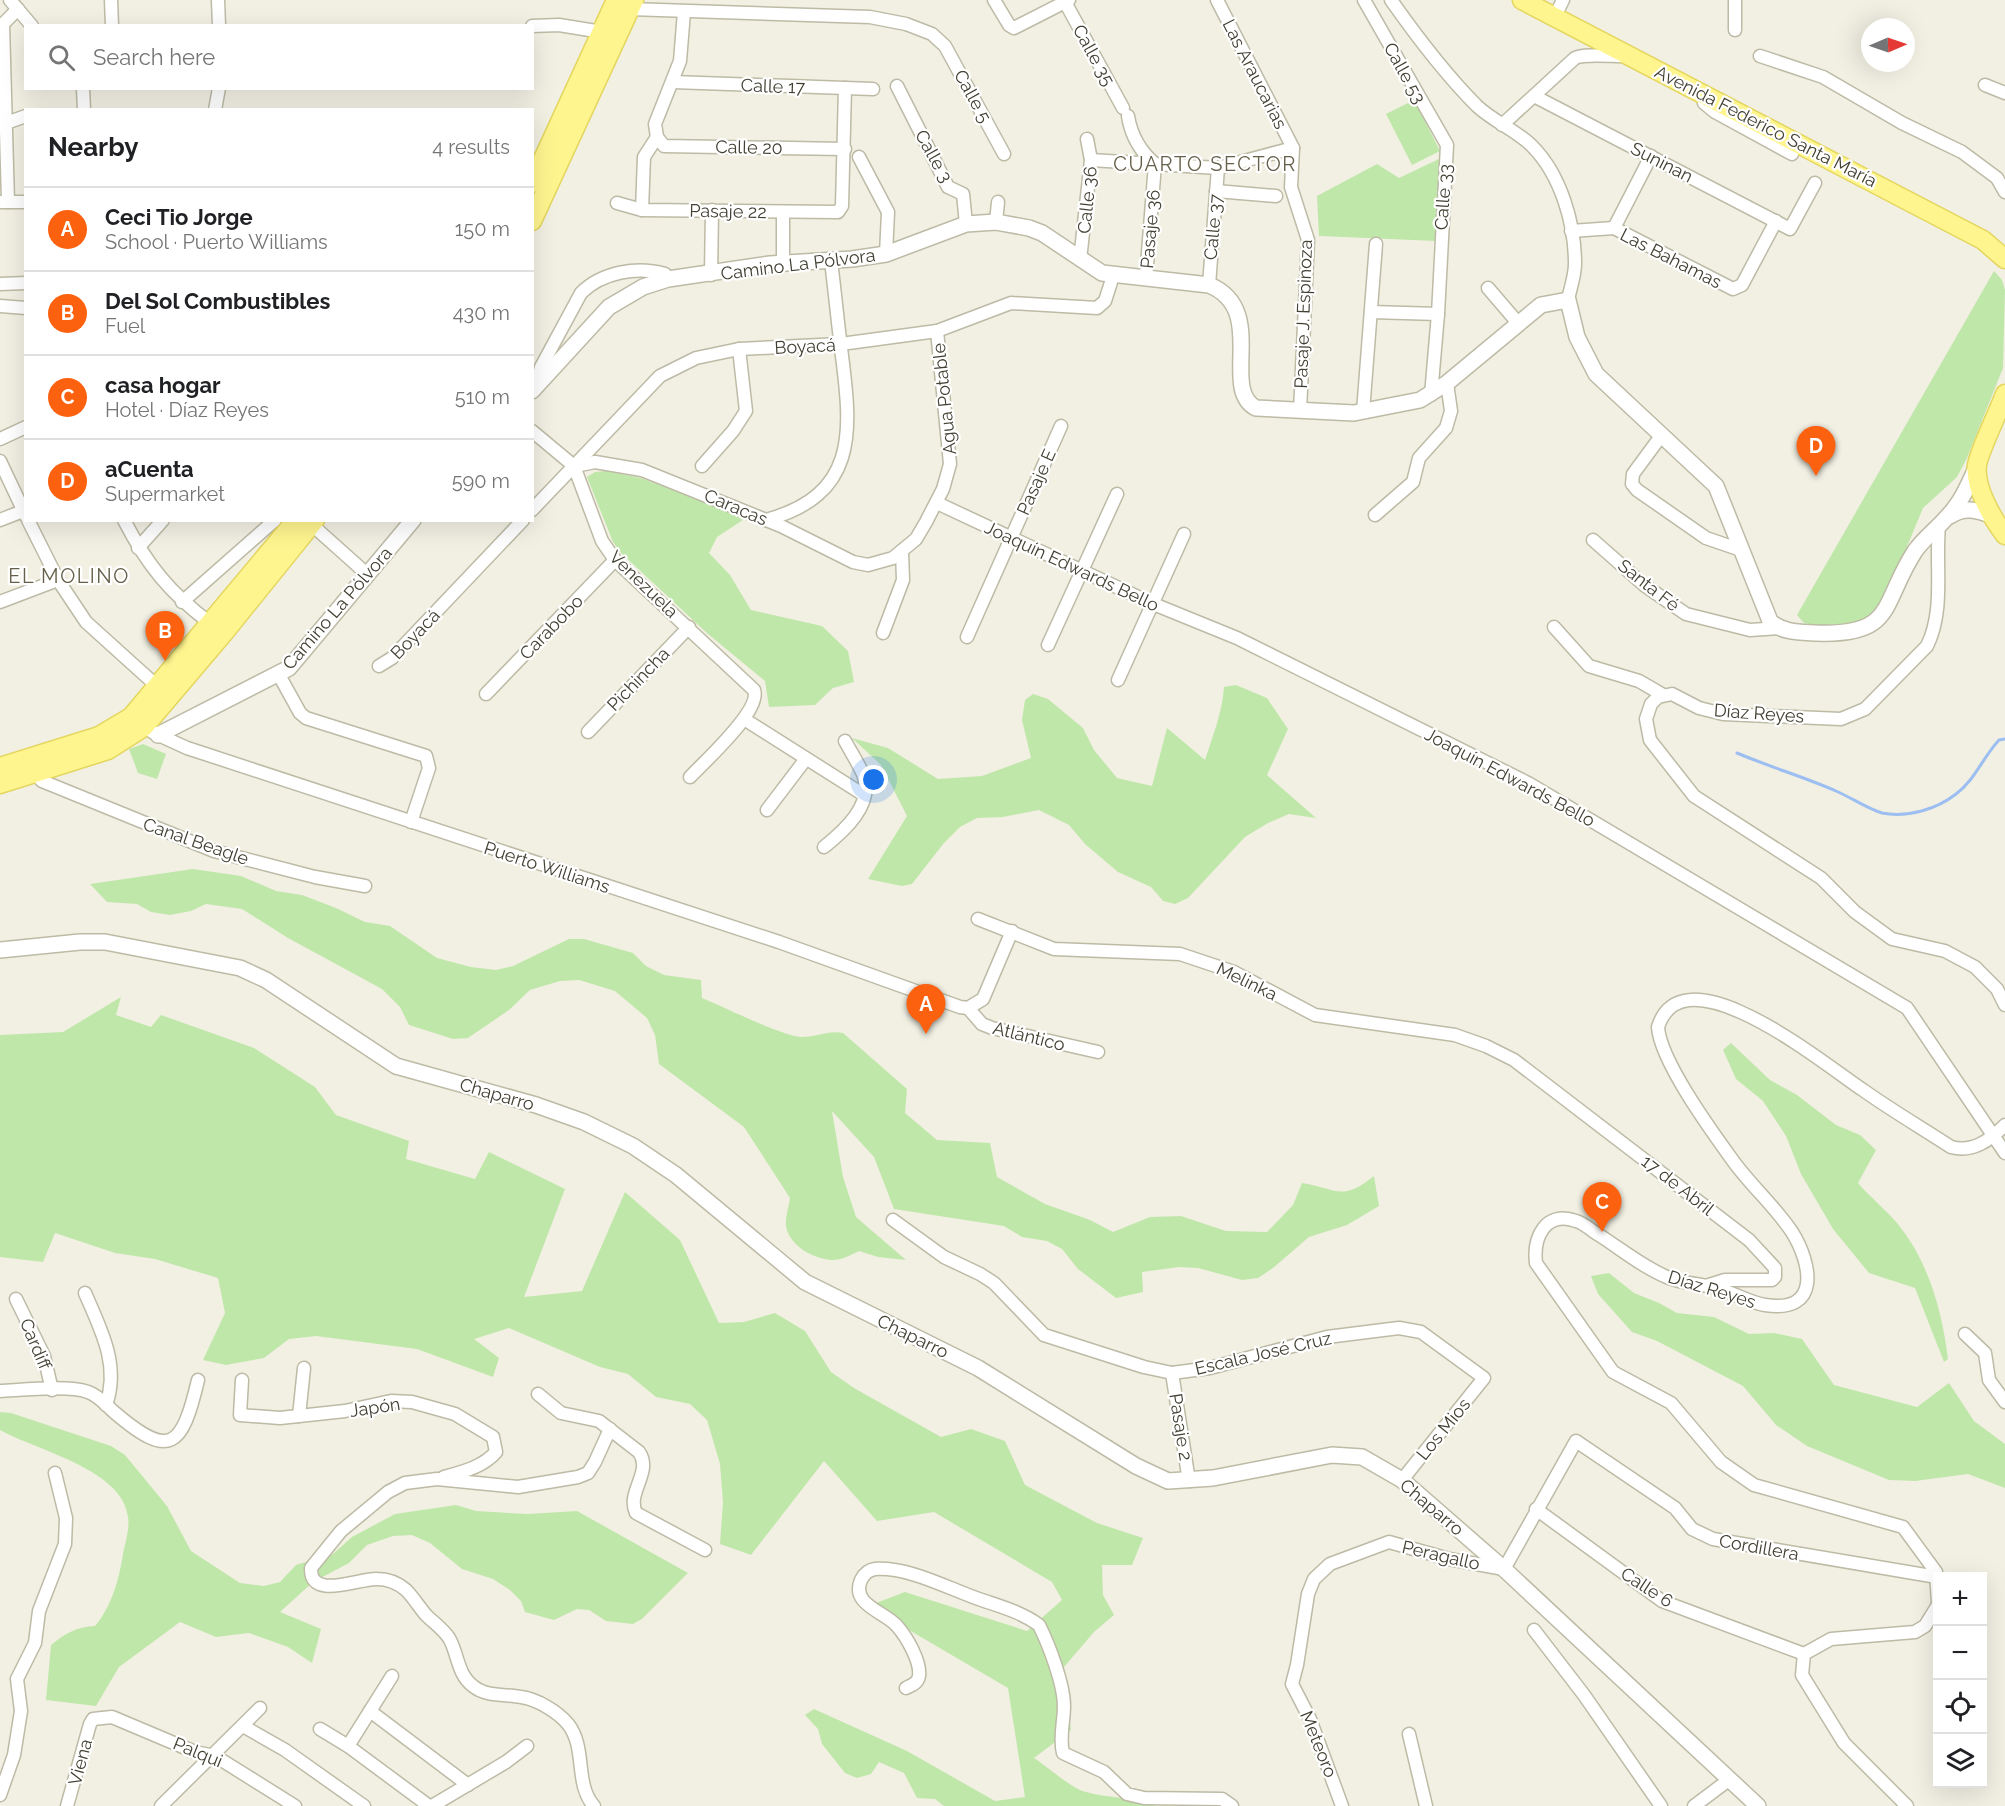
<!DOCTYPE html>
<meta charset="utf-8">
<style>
:root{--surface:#fff;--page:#f2f2f2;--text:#202124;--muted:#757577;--line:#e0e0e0;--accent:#fc610f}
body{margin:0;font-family:Raleway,sans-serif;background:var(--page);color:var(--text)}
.controls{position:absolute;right:18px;bottom:18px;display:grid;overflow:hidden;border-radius:0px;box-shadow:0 6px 24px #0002}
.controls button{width:54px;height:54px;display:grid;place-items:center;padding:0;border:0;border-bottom:2px solid var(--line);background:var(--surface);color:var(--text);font:30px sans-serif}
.compass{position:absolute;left:1861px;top:18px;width:54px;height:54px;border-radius:50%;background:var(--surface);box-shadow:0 6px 24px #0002;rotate:88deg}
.you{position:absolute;left:874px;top:780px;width:21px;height:21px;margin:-15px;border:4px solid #fff;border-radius:50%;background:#1a73e8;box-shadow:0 0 0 9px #1a73e833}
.badge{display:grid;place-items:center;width:39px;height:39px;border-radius:50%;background:var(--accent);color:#fff;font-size:20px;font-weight:700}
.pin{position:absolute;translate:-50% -50px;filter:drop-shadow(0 2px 3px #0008)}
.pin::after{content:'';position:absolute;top:32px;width:21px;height:18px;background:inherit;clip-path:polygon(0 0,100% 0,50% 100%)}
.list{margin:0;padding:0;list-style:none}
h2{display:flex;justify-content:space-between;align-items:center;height:78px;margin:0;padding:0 24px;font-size:26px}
h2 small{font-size:20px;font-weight:400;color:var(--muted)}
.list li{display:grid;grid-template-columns:39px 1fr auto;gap:18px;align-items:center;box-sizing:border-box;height:84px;padding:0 24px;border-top:2px solid var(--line)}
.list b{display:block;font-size:22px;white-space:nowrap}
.list p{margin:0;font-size:20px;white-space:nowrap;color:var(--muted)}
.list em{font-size:20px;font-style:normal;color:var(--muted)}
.icon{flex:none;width:33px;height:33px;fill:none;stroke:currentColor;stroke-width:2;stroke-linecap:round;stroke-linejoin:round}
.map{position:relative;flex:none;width:2005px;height:1806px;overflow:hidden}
.search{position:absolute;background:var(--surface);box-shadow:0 6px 24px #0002;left:24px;top:24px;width:510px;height:66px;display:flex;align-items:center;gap:15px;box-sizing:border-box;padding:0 21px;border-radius:0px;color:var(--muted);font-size:22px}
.panel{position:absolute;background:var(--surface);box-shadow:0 6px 24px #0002;left:24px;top:108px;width:510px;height:414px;border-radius:0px}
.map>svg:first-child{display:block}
</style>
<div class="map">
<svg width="2005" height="1806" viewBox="0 0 2005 1806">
<rect width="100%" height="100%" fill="#f2f0e3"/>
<g fill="#c0e7aa">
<path d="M1414,100L1440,151L1412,165L1386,114Z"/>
<path d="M1439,159L1436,241L1319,236L1317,196L1377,164L1399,178Z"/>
<path d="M1994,271L2002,280L2005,290L2003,368L1967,458L1957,477L1923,508L1883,604L1862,622L1818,626L1804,623L1797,615Z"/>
<path d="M606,471L641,478L746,518L717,537L709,553L730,575L751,610L822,626L848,651L854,682L833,688L815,705L769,707L765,681L708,634L621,553L613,542L587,477L595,472Z"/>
<path d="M1236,685L1267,698L1288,729L1267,775L1316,818L1289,814L1268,823L1245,837L1188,898L1175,904L1163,901L1151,887L1118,872L1085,844L1069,825L1039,810L1003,817L977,818L960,827L944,843L912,884L902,886L868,879L907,816L881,765L852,738L888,748L938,779L982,776L1031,758L1022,720L1025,700L1033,694L1048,699L1083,728L1094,750L1117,778L1152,786L1167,728L1205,760C1213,734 1222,714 1224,687Z"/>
<path d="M143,744L166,754L157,779L138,773L129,749Z"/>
<path d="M193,869L241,876L276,891L302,895L336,908L365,922L390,926L437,958L471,967L496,970L513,966L569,939H584L633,953L646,966L664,975L701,980L702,998C724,1007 782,1036 802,1037C818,1037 827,1030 843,1033L907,1089L905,1113L937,1140L990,1143L997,1177L1045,1204L1090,1220L1113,1232L1150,1217L1181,1216L1226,1231L1267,1232L1293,1205L1302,1183C1339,1189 1341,1202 1374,1176L1379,1206L1347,1225L1309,1237L1273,1268L1258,1278L1242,1280L1198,1268L1179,1267L1142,1272L1143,1292L1116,1298L1078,1269L1062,1249L1047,1241L1022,1237L1004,1226L894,1209L874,1157L832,1111L843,1177L856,1217L906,1260L878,1257L859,1251C851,1255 842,1260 832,1260C814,1259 789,1246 786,1226C785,1218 789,1206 790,1198L744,1127L659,1064L655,1035L647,1018L615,991L579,980L560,981L530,990L509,1010L468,1038L453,1039L409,1025L400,1007L382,989L288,938L242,909L206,904L191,911L170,915L151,912L137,904L107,902L90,884Z"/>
<path d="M121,997L116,1015L151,1027L161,1015L254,1048L315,1087L336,1115L409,1141L406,1159L475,1179L489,1152L565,1189L524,1297L582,1291L625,1192L680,1240L719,1323L744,1322L775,1313L805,1331L831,1372L854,1388L941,1437L971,1429L1005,1441L1025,1485L1097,1523L1143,1538L1132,1565H1102L1103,1595L1114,1615L1094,1632L1064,1667L1071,1730L1034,1758C1048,1767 1072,1789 1086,1792C1110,1799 1133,1796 1156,1806H944L935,1799L917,1798L904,1773L879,1762L871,1774L857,1778L845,1773L822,1744L818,1729L805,1715L814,1709L907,1751L995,1801L1025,1797L1008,1688L868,1606L905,1592L1027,1631L1062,1600L1052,1582L934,1512L877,1521L824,1461L751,1555L720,1544L723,1502L720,1464L707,1420L690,1404L656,1397L628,1374L600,1367L509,1328L474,1339L499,1358L493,1377L417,1349L316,1336L289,1339L264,1358L226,1365L203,1360L225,1313L218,1278L155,1259L115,1253L55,1233L43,1262L0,1257V1035L63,1032Z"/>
<path d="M1731,1043L1770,1080L1797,1095L1836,1125L1860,1135L1876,1150L1858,1183C1870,1197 1885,1209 1897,1223C1929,1262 1942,1311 1948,1359L1944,1362L1915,1288L1869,1273L1833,1229L1801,1174L1786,1136L1763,1101L1736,1079L1723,1050Z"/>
<path d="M1609,1273L1634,1293L1659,1303L1677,1313L1714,1317L1749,1334L1774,1333L1802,1339L1834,1385L1917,1407L1949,1383L1974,1421L2005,1444V1488L1968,1474L1915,1481L1889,1480L1807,1446L1776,1425L1743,1386L1657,1341L1632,1332L1598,1294L1591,1276Z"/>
<path d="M0,1412L11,1413L111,1446L125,1455L167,1506L191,1551L240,1583L264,1586L280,1582L296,1565L333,1554L352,1537L395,1514L456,1505L476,1511L527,1514L577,1511L688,1573L642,1619L633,1624L606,1621L589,1610L577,1609L554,1620L525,1612L521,1601L510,1590L493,1579L462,1569L430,1543L412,1535L393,1536L367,1545L349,1563L313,1582L280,1612L321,1629L312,1663L288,1647L249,1633L216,1637L180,1622L119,1667L96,1706L46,1700L51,1645C66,1633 76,1627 95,1626C112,1606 119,1579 123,1554C125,1543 130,1528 128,1517C123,1469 35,1450 0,1430Z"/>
</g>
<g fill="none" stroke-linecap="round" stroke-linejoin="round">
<path stroke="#9dbef0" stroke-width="3" d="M1737,753C1770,767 1804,777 1836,791C1850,797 1870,810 1882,813C1908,818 1937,809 1956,794C1975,780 1983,757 1999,740L2005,739"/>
<g stroke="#bdbaa5" stroke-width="15">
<g id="minor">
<path d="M10,0L32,26"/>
<path d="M111,0L112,26"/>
<path d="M218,0L219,26"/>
<path d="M994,0L1009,25L1014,28L1069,0"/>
<path d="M1217,0L1293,148L1291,187L1308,240L1300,411"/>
<path d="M1364,0L1447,145L1438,314L1431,395"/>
<path d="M1391,0C1417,37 1445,74 1477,106C1494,122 1516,130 1532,146C1561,175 1575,224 1575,264C1575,276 1570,289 1568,300"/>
<path d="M1735,0V30"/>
<path d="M1065,2L1123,108"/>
<path d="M625,6L630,9L870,17L906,24L932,34L945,46L1004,154"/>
<path d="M1555,16L1563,0"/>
<path d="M532,26L559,25L602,32"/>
<path d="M1760,56L1823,77L1902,123L1962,152L1997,178L2005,192"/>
<path d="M673,82L873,89"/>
<path d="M1985,85L2005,93"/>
<path d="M897,86L948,187L963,194L966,224"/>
<path d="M83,88L84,110"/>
<path d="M1534,96L1790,229L1815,183"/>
<path d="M1706,96L1704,103L1715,112L1792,154"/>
<path d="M215,110L219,88"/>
<path d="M1128,116C1131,135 1141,152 1155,164L1146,278"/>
<path d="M6,123L26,116"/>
<path d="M1502,125L1575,58C1585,53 1615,57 1629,56"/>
<path d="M657,137L664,146L845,149"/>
<path d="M657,137L655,124L680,61L684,12"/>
<path d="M859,157L888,212L886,254"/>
<path d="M1091,160L1218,168L1293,148"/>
<path d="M1216,191L1276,196"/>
<path d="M0,202H26"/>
<path d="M8,202L3,24L18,9"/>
<path d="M617,203L642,210L838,212L842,206L845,88"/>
<path d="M642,210L644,157L657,137"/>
<path d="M783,212V263"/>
<path d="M996,222L998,202"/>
<path d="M1614,228L1651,156"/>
<path d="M1571,231L1614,228L1733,289L1742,285L1776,221"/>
<path d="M1080,260L1091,160L1087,139"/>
<path d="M711,275L712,210"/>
<path d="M0,284L26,283"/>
<path d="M1209,285L1218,168"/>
<path d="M1488,288L1518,323"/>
<path d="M0,306L26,308"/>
<path d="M1371,312L1438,314"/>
<path d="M536,387L541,367L581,293C602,272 637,266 665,274L668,279"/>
<path d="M1363,412L1376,244"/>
<path d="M532,431L574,466L602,541L615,560L754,690C762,710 705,761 690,777"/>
<path d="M1661,436L1633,474L1632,484L1637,490L1706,538L1741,550"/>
<path d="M0,439L26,427"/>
<path d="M0,461L26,516"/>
<path d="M575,466L595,462L642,470L781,526L853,562L868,565L893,558L916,539L926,522L943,489L950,464L937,331"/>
<path d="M702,466L733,431L746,411L739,349"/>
<path d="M937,503L1151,603L1237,638L1528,783L1907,1008L2005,1153"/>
<path d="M532,510L660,376L696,358L739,349L841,344L937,331L1011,303L1097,308L1105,301L1113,276"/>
<path d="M1375,515L1413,482L1419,458L1446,428L1451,411L1447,383"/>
<path d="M0,520L23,511"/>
<path d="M28,520L58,580L86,622L158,687"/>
<path d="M124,520C147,565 170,593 210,623"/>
<path d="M766,520C857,495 852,434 842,356C838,325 835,293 831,261"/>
<path d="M311,524L368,575"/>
<path d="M1939,526C1935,565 1945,610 1927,646L1865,709L1841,719L1723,714L1699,708L1672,694L1658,697L1651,704L1646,719L1650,740L1694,796L1821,878L1855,912L1892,939L1945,951L1975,967L1997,989L2005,1005"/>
<path d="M1593,540L1644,585L1686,614L1750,630L1780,628"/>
<path d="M138,548L163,520"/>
<path d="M0,602L58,580"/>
<path d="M182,602L275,520"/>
<path d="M1554,627L1589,666L1639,681L1663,695"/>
<path d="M883,633L903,580L902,552"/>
<path d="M967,637L1061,426"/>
<path d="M1048,645L1117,494"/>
<path d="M379,666L392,658L523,520"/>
<path d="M279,675L300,713L306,718L426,756L429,768L411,822"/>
<path d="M1118,680L1184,534"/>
<path d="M486,694L615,560"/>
<path d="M744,719L864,795"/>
<path d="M152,732L187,748L779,942L960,1007L968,1008L983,999L1012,931"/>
<path d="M588,732L689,627"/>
<path d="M35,773L42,781L214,851L315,877L365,886"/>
<path d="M767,810L805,760"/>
<path d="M824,847C844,831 875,804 863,774C858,763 851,752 845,741"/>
<path d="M978,919L1054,949L1180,954L1234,972L1315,1015L1455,1035L1486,1046L1514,1060L1749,1240L1775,1268V1277L1772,1280H1725L1709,1285"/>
<path d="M968,1008L982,1024L992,1028L1098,1052"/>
<path d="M893,1220L944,1257L980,1274L994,1283L1044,1335L1144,1367L1172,1373L1210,1368L1327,1337L1399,1328L1421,1332L1484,1378L1402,1480"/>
<path d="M85,1293C101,1330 120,1365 106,1405"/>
<path d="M16,1299L44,1356L52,1390"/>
<path d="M1965,1334L1985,1353L1989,1380L2005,1402"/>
<path d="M1172,1373L1189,1481"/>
<path d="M242,1380L240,1415L280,1418L345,1411L391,1401L412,1402L455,1414L493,1437L496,1452C483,1467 462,1472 444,1477"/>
<path d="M0,1391C22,1390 69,1385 88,1392C98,1395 106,1405 114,1412C170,1460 182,1448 198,1380"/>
<path d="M538,1394L561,1413L599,1421L639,1452C653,1472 626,1492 636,1513L705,1550"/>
<path d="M299,1416L304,1368"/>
<path d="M1536,1509L1662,1601L1804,1654"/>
<path d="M1938,1603L1936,1572L1903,1527L1754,1485L1721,1462L1671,1403L1613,1372L1536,1263C1533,1238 1545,1210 1576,1221C1584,1223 1592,1231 1599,1235C1621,1249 1644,1268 1669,1278C1686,1285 1705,1283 1722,1290C1736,1294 1751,1303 1765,1305C1821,1314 1812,1264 1792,1232C1774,1205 1749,1184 1731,1158C1710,1129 1660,1060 1658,1027C1683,947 1828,1067 1863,1090C1891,1110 1922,1128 1951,1147C1973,1153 1990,1140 2005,1125"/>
<path d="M1534,1630L1584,1695L1661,1806"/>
<path d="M906,1688C912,1685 918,1683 919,1676C921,1661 906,1636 897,1626C886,1612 850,1605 861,1580C864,1574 868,1570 875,1569C909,1567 945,1587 976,1598C998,1606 1020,1611 1039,1625C1049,1645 1064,1684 1064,1706C1064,1722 1059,1737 1063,1753L1104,1772L1127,1794L1144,1798L1222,1799L1232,1806"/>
<path d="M370,1711L468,1785"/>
<path d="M243,1726L285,1750L364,1806"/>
<path d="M320,1729L348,1746L429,1806"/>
<path d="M1409,1734L1426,1806"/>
<path d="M348,1746L392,1676"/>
<path d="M0,1795L14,1755L21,1711L17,1679L35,1643L39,1611L65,1544L66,1518L55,1473"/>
<path d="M67,1806L90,1724L93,1719L112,1717L195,1752L215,1756L295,1806"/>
<path d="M161,1806L260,1708"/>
<path d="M432,1806L506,1762L527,1746"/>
<path d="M594,1806C574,1784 587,1748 568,1724C558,1712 537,1699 521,1697C505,1694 486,1697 473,1686C457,1674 458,1653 449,1638C443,1629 433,1622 426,1615C419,1607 414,1598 406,1590C398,1583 387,1579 377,1579C359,1578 310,1601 311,1568L341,1531L388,1492L405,1483L437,1479L518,1487L578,1477L588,1473L595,1462L610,1429"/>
<path d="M1342,1806L1310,1719L1292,1684L1297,1665L1308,1594L1314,1579L1330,1564L1389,1542L1449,1559L1504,1569L1576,1441L1675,1508L1692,1529L1713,1539L1937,1577"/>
<path d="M1694,1806L1730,1779"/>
<path d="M1907,1806L1844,1743L1802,1675L1804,1654L1831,1639L1915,1632L1925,1626L1938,1605"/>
</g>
</g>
<g stroke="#bdbaa5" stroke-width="18">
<g id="tertiary">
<path d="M532,391L609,307L643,287L668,279L770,264L852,259L886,254L966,224L996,222L1029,228L1042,233L1102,273L1209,285C1269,309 1219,389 1256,408L1354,413L1420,400L1447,383L1541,305L1568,300L1577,337L1596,374L1716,486L1770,621C1782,633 1801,632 1817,633C1896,636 1881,603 1915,551C1924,538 1937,529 1947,517C1961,503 1969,484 1977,466"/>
<path d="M1950,516C1964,506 1977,510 1993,516"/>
<path d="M158,735L289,668L413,520"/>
<path d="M0,950L80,942H105L240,968L266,980L396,1066L536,1105L584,1122L633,1146L676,1175L805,1282L978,1368L1136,1466L1168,1481L1213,1478L1332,1455L1362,1457L1402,1480L1504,1569L1758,1806"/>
</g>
</g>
<g stroke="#e4d65e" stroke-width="21">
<g id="primary">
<path d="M1522,0L1983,240L2005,259"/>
<path d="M532,183L616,0"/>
<path d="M532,221L634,0"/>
<path d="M2005,394C1999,411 1979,451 1977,465C1974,487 1992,518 2005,535"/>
<path d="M0,767L99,736L131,717L296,520"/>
<path d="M0,784L108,750L144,727L223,634L315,520"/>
</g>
</g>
<use href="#minor" stroke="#fff" stroke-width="12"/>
<use href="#tertiary" stroke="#fff" stroke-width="15"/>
<use href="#primary" stroke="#fff58f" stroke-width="18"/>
</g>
<g text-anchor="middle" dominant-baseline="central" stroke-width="4.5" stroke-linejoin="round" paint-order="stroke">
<g font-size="18" fill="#434033" stroke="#fff">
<text transform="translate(1094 55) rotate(61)">Calle 35</text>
<text transform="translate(1405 73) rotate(61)">Calle 53</text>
<text transform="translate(1255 74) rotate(63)">Las Araucarias</text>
<text transform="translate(773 86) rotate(2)">Calle 17</text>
<text transform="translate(973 96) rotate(61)">Calle 5</text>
<text transform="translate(1766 126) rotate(27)">Avenida Federico Santa María</text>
<text transform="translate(749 147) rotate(1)">Calle 20</text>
<text transform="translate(934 156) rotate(61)">Calle 3</text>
<text transform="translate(1662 162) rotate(27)">Suninan</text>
<text transform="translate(1443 197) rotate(-86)">Calle 33</text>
<text transform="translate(1087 200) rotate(-84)">Calle 36</text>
<text transform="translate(728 211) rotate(1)">Pasaje 22</text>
<text transform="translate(1213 227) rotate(-85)">Calle 37</text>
<text transform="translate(1150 229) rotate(-85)">Pasaje 36</text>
<text transform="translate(1671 258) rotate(27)">Las Bahamas</text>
<text transform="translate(798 264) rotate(-7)">Camino La Pólvora</text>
<text transform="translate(1303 314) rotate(-88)">Pasaje J. Espinoza</text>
<text transform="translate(805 346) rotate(-3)">Boyacá</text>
<text transform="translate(944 399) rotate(-96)">Agua Potable</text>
<text transform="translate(1036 482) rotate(-66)">Pasaje E</text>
<text transform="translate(736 507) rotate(23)">Caracas</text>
<text transform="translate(1072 566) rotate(25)">Joaquín Edwards Bello</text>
<text transform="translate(644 584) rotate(44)">Venezuela</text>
<text transform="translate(1649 585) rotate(38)">Santa Fé</text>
<text transform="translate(337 608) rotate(-49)">Camino La Pólvora</text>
<text transform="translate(551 627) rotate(-46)">Carabobo</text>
<text transform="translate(415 634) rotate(-46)">Boyacá</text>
<text transform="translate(638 679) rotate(-46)">Pichincha</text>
<text transform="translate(1759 713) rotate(4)">Díaz Reyes</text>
<text transform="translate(1510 777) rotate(28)">Joaquín Edwards Bello</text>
<text transform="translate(196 841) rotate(19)">Canal Beagle</text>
<text transform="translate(547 867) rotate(18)">Puerto Williams</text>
<text transform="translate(1247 981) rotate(26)">Melinka</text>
<text transform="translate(1029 1036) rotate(14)">Atlántico</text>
<text transform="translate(497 1094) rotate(16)">Chaparro</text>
<text transform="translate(1678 1185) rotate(38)">17 de Abril</text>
<text transform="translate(1712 1289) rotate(17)">Díaz Reyes</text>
<text transform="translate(913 1336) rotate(26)">Chaparro</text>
<text transform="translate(36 1344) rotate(67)">Cardiff</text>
<text transform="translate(1263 1353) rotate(-13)">Escala José Cruz</text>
<text transform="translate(375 1407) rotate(-8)">Japón</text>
<text transform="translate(1181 1427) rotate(81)">Pasaje 2</text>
<text transform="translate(1443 1429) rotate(-51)">Los Mios</text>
<text transform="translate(1432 1507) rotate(40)">Chaparro</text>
<text transform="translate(1759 1547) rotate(10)">Cordillera</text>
<text transform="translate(1441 1555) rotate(13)">Peragallo</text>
<text transform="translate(1647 1587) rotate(33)">Calle 6</text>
<text transform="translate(1319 1744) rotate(68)">Meteoro</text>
<text transform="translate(198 1752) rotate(22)">Palqui</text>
<text transform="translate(80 1762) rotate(-75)">Viena</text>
</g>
<g font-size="20" letter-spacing="1.5" fill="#66604a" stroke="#fff">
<text x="1205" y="164">CUARTO SECTOR</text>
<text x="69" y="576">EL MOLINO</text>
</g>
</g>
</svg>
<div class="controls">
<button>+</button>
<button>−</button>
<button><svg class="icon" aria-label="locate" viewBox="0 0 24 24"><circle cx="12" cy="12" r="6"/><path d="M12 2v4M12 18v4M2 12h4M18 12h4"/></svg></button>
<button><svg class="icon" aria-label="layers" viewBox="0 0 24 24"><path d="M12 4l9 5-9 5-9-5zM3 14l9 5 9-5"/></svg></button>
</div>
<svg class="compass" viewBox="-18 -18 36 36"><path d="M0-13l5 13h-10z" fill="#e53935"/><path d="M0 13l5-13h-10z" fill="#757577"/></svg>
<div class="you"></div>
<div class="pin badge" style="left:926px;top:1034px">A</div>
<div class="pin badge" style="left:165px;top:661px">B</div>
<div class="pin badge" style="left:1602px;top:1232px">C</div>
<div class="pin badge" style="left:1816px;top:476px">D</div>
<div class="search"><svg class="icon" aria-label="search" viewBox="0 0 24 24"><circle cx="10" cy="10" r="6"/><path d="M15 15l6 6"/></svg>Search here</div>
<section class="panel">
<h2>Nearby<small>4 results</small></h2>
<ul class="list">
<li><span class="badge">A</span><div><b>Ceci Tio Jorge</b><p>School · Puerto Williams</p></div><em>150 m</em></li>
<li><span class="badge">B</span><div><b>Del Sol Combustibles</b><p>Fuel</p></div><em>430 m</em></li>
<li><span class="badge">C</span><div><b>casa hogar</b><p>Hotel · Díaz Reyes</p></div><em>510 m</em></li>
<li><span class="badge">D</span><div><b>aCuenta</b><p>Supermarket</p></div><em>590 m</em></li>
</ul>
</section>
</div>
